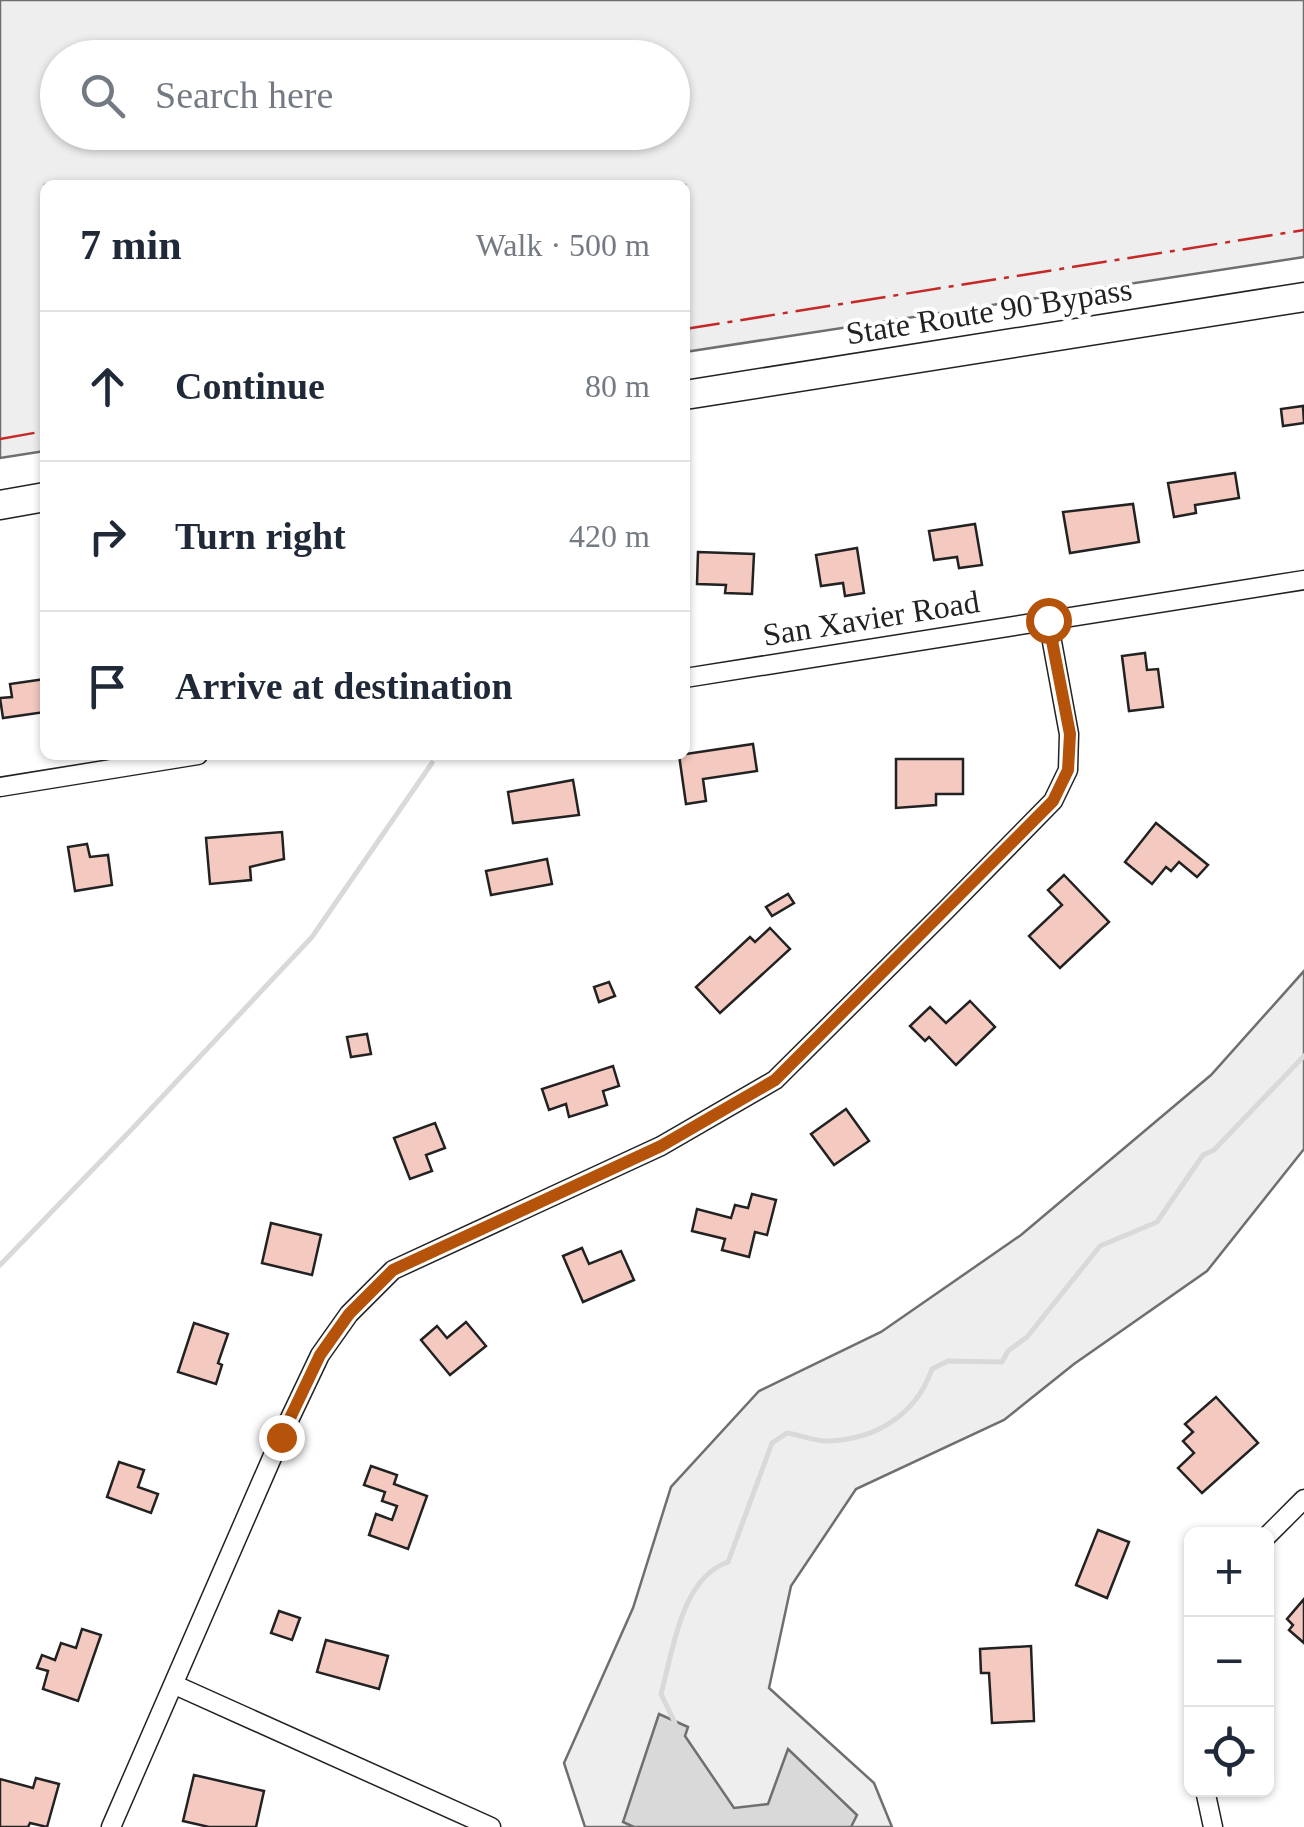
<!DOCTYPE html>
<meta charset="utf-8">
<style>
:root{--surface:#fff;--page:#f6f6f7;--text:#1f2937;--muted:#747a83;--line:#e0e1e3}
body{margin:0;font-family:"Times New Roman",serif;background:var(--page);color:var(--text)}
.controls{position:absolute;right:30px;bottom:30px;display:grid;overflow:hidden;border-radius:15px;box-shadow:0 2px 8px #0004}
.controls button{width:90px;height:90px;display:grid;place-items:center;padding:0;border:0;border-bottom:2px solid var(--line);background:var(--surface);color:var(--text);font:50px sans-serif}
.stop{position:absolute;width:30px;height:30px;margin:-22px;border:8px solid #b45309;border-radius:50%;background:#fff}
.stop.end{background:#b45309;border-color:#fff;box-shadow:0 2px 10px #0008}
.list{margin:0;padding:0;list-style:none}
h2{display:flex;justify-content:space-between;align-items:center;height:130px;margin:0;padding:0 40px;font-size:42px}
h2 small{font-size:32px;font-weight:400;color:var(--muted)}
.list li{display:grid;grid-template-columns:65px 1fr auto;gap:30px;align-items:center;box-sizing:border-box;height:150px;padding:0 40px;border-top:2px solid var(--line)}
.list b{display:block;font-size:38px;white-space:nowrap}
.list em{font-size:32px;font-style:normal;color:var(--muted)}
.icon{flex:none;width:55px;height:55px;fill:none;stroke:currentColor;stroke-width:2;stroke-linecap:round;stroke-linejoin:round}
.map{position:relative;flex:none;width:1304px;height:1827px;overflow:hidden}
.search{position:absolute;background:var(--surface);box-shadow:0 2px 8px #0004;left:40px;top:40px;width:650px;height:110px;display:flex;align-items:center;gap:25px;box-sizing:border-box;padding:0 35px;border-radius:55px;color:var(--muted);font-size:38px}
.panel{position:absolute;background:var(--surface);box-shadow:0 2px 8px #0004;left:40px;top:180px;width:650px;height:580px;border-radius:15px}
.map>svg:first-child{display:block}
</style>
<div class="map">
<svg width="1304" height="1827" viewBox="0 0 1304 1827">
<rect width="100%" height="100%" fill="#fff"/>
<g fill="#eee" stroke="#6f6f6f" stroke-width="2.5" fill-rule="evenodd">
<path d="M0,0H1304V257L685,352V185H45V451L0,458ZM58,58H672V132H58Z"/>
<path d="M1304,971V1149L1207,1271L1074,1364L1004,1420L856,1489L791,1586L769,1688L874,1783L892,1827H585L564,1763L633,1608L671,1487L759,1391L881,1332L1021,1235L1211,1075Z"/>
</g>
<path fill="#d9d9d9" stroke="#6f6f6f" stroke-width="2.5" d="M659,1714L688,1727L685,1736L734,1808L768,1804L788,1749L857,1815L851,1827H634L623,1822Z"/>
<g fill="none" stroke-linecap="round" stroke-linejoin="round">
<g stroke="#d9d9d9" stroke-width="5">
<path d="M0,1265L132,1129L312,937L432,763"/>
<path d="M675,1723L661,1694C673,1651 681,1578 728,1562L772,1443L787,1433C800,1435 814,1441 827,1441C875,1440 916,1415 932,1369L948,1361L1002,1362L1008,1351L1027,1337L1100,1246L1157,1222L1203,1155L1214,1150L1304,1056"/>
</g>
</g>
<g fill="#f3c9c0" stroke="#222" stroke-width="2.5">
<path d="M1303,406L1304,423L1283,426L1281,409Z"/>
<path d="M1235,473L1239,498L1195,505L1196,513L1174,517L1168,483Z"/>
<path d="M1133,504L1139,542L1070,553L1063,512Z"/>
<path d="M975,524L982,565L959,568L957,557L934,560L929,531Z"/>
<path d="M857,548L864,593L845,596L843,583L821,586L816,555Z"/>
<path d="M698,552L754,554L752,594L725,593L726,585L697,584Z"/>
<path d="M1145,653L1147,670L1158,669L1163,707L1129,711L1122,656Z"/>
<path d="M45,679V712L3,718L0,698L12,697L10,684Z"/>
<path d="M753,744L757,771L703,779L706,801L686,804L679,755Z"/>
<path d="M896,759H963V794H936V805L896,808Z"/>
<path d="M573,780L579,815L513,823L508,792Z"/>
<path d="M1156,823L1208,865L1197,877L1179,862L1171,871L1166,867L1152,884L1125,862Z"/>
<path d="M282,832L284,859L250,867L251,880L210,884L206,838Z"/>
<path d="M87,844L90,857L108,855L112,885L75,891L68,847Z"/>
<path d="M547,859L552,884L491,895L486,871Z"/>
<path d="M1064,875L1109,922L1060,968L1029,936L1062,905L1048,890Z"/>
<path d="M788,894L794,903L772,916L766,907Z"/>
<path d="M770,928L790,949L720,1013L696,987L750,937L755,942Z"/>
<path d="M609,982L615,996L599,1002L594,987Z"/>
<path d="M970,1001L995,1027L956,1065L929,1037L925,1041L910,1026L930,1007L946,1023Z"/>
<path d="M367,1034L371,1054L351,1057L347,1037Z"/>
<path d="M613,1066L619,1086L603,1091L607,1105L569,1117L566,1104L549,1110L542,1089Z"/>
<path d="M846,1109L869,1141L834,1165L811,1134Z"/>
<path d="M435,1123L445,1148L426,1155L432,1171L410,1179L394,1138Z"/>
<path d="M752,1194L776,1200L767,1235L755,1232L749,1257L722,1250L725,1239L692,1231L697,1209L731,1218L735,1205L748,1208Z"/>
<path d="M271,1223L321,1235L312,1275L262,1263Z"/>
<path d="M582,1248L589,1264L621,1251L634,1280L583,1302L563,1256Z"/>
<path d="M466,1322L486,1346L450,1375L421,1340L437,1326L447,1338Z"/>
<path d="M194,1323L228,1334L218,1363L222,1365L216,1384L178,1372Z"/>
<path d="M1216,1397L1258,1443L1202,1493L1178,1468L1194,1453L1183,1441L1193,1432L1185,1424Z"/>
<path d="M119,1462L144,1470L138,1487L158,1494L151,1513L107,1497Z"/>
<path d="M371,1466L397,1475L394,1484L427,1496L408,1549L369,1535L376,1514L392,1520L397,1506L382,1501L385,1492L364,1485Z"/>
<path d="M1098,1530L1129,1542L1107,1598L1076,1585Z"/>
<path d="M1304,1599V1643L1289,1630L1293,1625L1287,1619Z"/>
<path d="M279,1611L300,1618L292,1640L271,1633Z"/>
<path d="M82,1629L101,1635L78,1701L43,1689L48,1671L37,1668L42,1655L55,1660L61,1643L76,1648Z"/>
<path d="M326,1640L388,1656L379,1689L317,1672Z"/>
<path d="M1031,1646L1034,1721L992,1723L989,1673H981L980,1649Z"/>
<path d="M194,1775L264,1791L256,1827H209L183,1821Z"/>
<path d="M36,1778L59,1784L47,1827L30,1823L28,1827H0V1779L33,1788Z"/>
</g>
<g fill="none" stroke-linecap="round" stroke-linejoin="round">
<g stroke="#222" stroke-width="21">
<g id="minor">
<path d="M685,678L1304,580"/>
<path d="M0,787L198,755"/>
<path d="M1266,1537L1304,1499"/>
<path d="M175,1685L491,1827"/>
<path d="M1205,1790L1213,1827"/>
<path d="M111,1827L281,1437L320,1355L349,1314L393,1270L661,1146L775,1080L944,912L1053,801L1068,770L1069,734L1048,620"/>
</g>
</g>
<g stroke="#222" stroke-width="31">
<g id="highway">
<path d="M685,395L1304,297"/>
<path d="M0,505L45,497"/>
</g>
</g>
<use href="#minor" stroke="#fff" stroke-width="18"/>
<use href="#highway" stroke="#fff" stroke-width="28"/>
<g stroke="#c62828" stroke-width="2.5" stroke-dasharray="35 8 5 8" stroke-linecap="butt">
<path d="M685,329L1304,230"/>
<path d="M0,439L45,431"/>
</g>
</g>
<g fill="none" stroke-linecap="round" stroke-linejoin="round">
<path stroke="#b45309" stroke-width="12" d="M281,1437L320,1355L349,1314L393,1270L661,1146L775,1080L1053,801L1068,770L1070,734L1048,620"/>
</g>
<g text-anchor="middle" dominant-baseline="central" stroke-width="8" stroke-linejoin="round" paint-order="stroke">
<g font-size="32" fill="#222" stroke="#fff">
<text transform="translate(989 311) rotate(-9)">State Route 90 Bypass</text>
<text transform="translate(871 618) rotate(-9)">San Xavier Road</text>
</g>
</g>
</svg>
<div class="controls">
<button>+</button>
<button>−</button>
<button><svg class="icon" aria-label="locate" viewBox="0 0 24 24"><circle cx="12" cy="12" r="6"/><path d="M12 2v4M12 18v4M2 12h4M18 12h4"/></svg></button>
</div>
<div class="stop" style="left:1048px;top:620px"></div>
<div class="stop end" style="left:281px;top:1437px"></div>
<div class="search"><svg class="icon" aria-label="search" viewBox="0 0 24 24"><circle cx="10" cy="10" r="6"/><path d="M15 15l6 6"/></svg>Search here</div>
<section class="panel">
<h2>7 min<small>Walk · 500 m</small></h2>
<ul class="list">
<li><svg class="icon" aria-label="ahead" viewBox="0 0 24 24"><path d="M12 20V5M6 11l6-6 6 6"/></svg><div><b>Continue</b></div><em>80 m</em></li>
<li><svg class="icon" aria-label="right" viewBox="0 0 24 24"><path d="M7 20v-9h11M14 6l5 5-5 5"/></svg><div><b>Turn right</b></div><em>420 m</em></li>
<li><svg class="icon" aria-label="arrive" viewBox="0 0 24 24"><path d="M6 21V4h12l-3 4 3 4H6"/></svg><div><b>Arrive at destination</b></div></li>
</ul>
</section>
</div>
